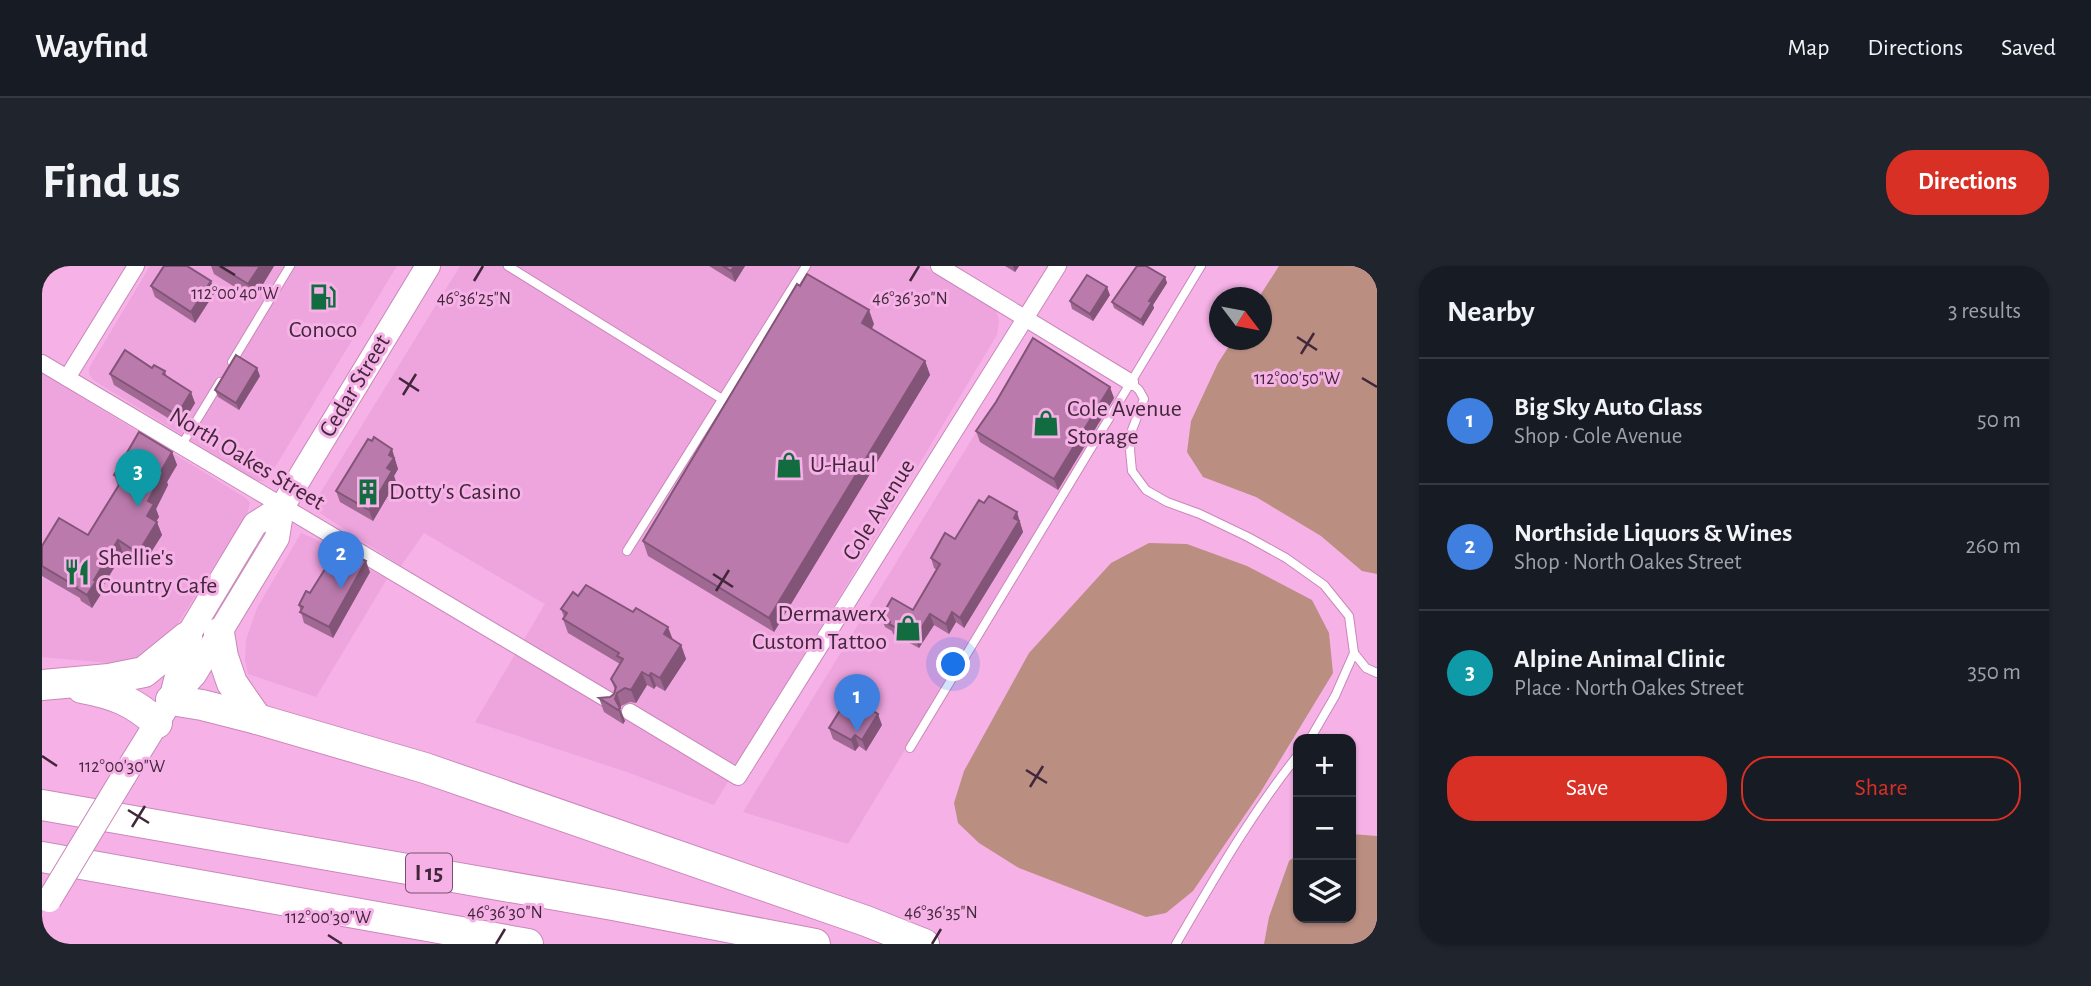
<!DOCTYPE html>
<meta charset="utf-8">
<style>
:root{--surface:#171b24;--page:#20242c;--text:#f1f3f6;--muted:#9ea1a6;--line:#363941;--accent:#d93025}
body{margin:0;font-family:"Alegreya Sans",sans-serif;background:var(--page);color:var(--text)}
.controls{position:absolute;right:21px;bottom:21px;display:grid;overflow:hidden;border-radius:14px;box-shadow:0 2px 5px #0004}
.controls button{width:63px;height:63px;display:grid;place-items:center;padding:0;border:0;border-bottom:2px solid var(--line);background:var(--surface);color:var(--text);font:35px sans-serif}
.compass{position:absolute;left:1167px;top:21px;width:63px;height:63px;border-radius:50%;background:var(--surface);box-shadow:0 2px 5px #0004;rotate:122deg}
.you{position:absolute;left:912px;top:399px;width:24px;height:24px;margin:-18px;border:5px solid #fff;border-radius:50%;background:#1a73e8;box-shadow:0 0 0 10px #1a73e833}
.badge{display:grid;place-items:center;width:46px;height:46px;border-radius:50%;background:var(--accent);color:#fff;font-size:23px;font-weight:700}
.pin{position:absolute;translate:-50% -58px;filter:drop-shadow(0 2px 4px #0008)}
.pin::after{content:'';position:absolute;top:37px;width:24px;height:21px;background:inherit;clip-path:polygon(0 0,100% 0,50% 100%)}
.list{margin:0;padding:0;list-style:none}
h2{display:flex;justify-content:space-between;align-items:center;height:91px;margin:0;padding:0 28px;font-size:30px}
h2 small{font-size:23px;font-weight:400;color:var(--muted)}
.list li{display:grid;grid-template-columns:46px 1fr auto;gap:21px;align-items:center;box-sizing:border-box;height:126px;padding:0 28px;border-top:2px solid var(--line)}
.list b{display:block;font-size:26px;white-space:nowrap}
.list p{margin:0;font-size:23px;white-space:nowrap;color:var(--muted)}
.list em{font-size:23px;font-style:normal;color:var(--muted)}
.actions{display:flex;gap:14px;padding:21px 28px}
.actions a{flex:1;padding:16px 0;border:2px solid var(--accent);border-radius:28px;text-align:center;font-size:24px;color:var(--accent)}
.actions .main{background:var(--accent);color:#fff}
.icon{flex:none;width:38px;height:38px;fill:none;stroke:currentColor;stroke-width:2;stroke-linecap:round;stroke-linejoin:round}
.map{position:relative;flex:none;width:1335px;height:678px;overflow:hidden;border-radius:28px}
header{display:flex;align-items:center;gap:42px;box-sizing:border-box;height:98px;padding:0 35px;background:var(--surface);border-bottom:2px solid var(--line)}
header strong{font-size:33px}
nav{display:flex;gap:38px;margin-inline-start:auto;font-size:24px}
.intro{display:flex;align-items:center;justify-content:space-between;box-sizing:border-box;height:168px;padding:0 42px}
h1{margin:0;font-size:49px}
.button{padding:18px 32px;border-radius:28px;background:var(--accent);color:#fff;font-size:24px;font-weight:700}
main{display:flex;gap:42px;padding:0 42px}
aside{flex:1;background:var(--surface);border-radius:28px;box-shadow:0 2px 5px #0004}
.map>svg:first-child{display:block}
</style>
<header>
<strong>Wayfind</strong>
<nav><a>Map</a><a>Directions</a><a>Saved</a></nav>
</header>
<div class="intro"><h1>Find us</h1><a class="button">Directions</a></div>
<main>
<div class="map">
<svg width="1335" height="678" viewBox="0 0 1335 678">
<rect width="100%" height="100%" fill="#f6b2e6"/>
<g fill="#eea4dd">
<path d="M108,0H355L227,211L221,215H215L51,114L47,108V102Z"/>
<path d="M418,0H880L954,44L957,54L955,69L672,539L585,506L433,456L503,338L382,267L359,300L273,244L277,229Z"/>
<path d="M998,78L1076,132L806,578L701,546L987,80Z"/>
<path d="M0,107L204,232L208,237L205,248L131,365L89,399L0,391Z"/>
<path d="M259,267L269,271L345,313L274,431L206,408L203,394L204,374L215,342Z"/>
</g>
<g fill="#bb8e82">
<path d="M1237,0H1335V308L1320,305L1279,270L1214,231L1161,211L1145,186L1149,155L1176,97L1191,74H1220V32L1217,31Z"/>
<path d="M1107,277L1145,278L1205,300L1270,334L1287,367L1291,407L1218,527L1151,625L1124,647L1104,651L977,602L937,577L916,557L912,537L922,505L987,387L1069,297Z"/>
<path d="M1309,568L1335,570V678H1222L1227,651L1247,595L1256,588V652H1309Z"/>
</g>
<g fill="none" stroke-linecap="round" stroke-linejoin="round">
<g stroke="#c987ba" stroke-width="10">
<g id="service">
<path d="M466,0L680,133"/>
<path d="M190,96L248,0"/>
<path d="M1088,116L1097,124L1102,133L1090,164L1088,184L1090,205L1104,224L1125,236L1158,248L1206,271L1244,292L1282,319L1307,350L1312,387L1293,430L1268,473"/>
<path d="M139,180L178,116"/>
<path d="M585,285L764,0"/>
<path d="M1312,387L1324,402L1335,407"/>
<path d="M868,482L1159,0"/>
<path d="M1134,678C1172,613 1209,548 1256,489"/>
</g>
</g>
<g stroke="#c987ba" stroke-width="18">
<g id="minor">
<path d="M897,0L1088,116"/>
<path d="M0,97L568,435"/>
<path d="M25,112L94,0"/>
<path d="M588,446L696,511L1016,0"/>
</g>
</g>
<g stroke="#c987ba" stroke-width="26">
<g id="primary">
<path d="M130,430L145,371L213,258L240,241"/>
<path d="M82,510L129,434L152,409L235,272L240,241L386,0"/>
</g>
</g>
<g stroke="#c987ba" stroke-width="32">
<g id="motorway">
<path d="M177,367L181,391L190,417L215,453"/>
<path d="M0,419L67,413L102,406L145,371"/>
<path d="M40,422C72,428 91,435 115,457"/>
<path d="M129,434L160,439L215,453L383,502L824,655L882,678"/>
<path d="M0,539L571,639L773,678"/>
<path d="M0,591L486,678"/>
</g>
</g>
<use href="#service" stroke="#fff" stroke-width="8"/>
<use href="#minor" stroke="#fff" stroke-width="16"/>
<use href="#primary" stroke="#fff" stroke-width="24"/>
<use href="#motorway" stroke="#fff" stroke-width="30"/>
<g stroke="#c987ba" stroke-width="26" stroke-linecap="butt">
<path id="primary-bridge" d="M7,634L82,510"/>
</g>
<use href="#primary-bridge" stroke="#fff" stroke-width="24"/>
</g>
<g fill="#a06994">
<path d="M169,0H232L212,33L172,8Z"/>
<path d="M667,0H703L693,16Z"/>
<path d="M963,0H977L973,6Z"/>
<path d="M1123,11L1125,17L1111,39L1112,42L1101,60L1072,42L1070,36Z"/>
<path d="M109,20L173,26L153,57L113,31Z"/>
<path d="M1068,29L1051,55L1030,43L1028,35Z"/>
<path d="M832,58L830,63L883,95L888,109L732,366L606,290L601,275Z"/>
<path d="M123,105L125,111L153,137L139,160L72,119L68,108Z"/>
<path d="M218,110L197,144L176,131L173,124Z"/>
<path d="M1072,132L1016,224L938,176L934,165Z"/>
<path d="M130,186L135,199L125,216L126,219L114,243L117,251L114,255L120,269L101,299L81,287L58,325L59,328L50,342L39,335L38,332L0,310V280L46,269L76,220L72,209Z"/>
<path d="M354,194L353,195L356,203L352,210L354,216L331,255L298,236L294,225Z"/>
<path d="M979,257L978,258L981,266L922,362L914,356L907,368L892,359L877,382L851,368L850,365L843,361L839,351L871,344L895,304L892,302L889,292L913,273Z"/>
<path d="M296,299L328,306L291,372L262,357L257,339Z"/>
<path d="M536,330L631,374L639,379L644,393L623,425L614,420L612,423L605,419L594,437L588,436L579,440L578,443L583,455L581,458L562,446L557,432L568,431L572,428L573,424L569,413L578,398L526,367L521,353L522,351L519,343Z"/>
<path d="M840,459L824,485L817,480L813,485L791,473L787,462Z"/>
</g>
<g fill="#825578">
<path d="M218,0H232L212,33L206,18Z"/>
<path d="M692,0H703L693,16L689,5Z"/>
<path d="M971,0H977L973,6Z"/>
<path d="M1123,11L1125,17L1111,39L1112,42L1101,60L1099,54L1107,35Z"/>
<path d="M169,15L173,26L153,57L149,46Z"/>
<path d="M1065,21L1068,29L1051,55L1048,48Z"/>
<path d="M827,44L832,58L825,71L820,57Z"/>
<path d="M883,95L888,109L732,366L727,352Z"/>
<path d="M215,102L218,110L197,144L194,137Z"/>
<path d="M1068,121L1072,132L1016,224L1012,213Z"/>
<path d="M149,126L153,137L139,160L135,149Z"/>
<path d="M350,183L356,203L352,210L354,216L331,255L327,244L345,202L347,189Z"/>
<path d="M130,186L135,199L125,216L126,219L114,243L117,251L110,263L105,250L106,235L119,205Z"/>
<path d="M975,246L981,266L922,362L918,352Z"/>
<path d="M115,256L120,269L101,299L96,287Z"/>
<path d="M76,274L81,287L58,325L59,328L50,342L45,329L52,314Z"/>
<path d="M324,295L328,306L291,372L287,361Z"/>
<path d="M910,346L914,356L907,368L904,358Z"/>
<path d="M888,348L892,359L877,382L873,372Z"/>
<path d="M626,361L631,374L622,368Z"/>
<path d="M639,379L644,393L623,425L618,412Z"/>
<path d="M600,406L605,419L594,437L589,424Z"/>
<path d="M609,407L614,420L612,423L607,410Z"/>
<path d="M575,427L579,440L578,443L583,455L581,458L573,433Z"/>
<path d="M836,448L840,459L824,485L820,474Z"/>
<path d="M813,469L817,480L813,485L809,474Z"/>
</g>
<g fill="#ba7aac" stroke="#825578" stroke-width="2">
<path d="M122,0H145L169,15L149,46L109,20Z"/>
<path d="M177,0H218L206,18Z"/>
<path d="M681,0H692L689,5Z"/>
<path d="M1095,0H1104L1123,11L1107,35L1110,36L1099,54L1070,36Z"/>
<path d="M765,8L827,44L820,57L883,95L727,352L601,275L755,18L758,20Z"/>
<path d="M1045,9L1065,21L1048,48L1028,35Z"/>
<path d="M991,72L1068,121L1012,213L934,165L954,136Z"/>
<path d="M83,84L110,102L112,99L123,105L121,108L149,126L135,149L68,108Z"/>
<path d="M194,89L215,102L194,137L173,124Z"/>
<path d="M97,166L130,186L119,205L121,206L106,235L112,238L105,250L115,256L96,287L76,274L52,314L54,315L45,329L34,322L35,321L0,300V280L17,252L46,269L80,214L72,209Z"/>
<path d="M332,171L350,183L347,189L352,192L345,202L350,205L327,244L294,225L326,173L330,175Z"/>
<path d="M947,230L975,246L972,252L977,255L918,352L910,346L904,358L888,348L873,372L847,358L848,356L839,351L850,332L871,344L898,298L889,292L903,267L913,273L937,234L942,237Z"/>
<path d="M303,285L324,295L287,361L258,346L261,341L257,339L264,325L268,327L288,295L296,299Z"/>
<path d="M544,319L591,346L594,342L626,361L622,368L639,379L618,412L609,407L607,410L600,406L589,424L583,422L575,427L573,433L578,442L576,444L557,432L568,431L572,428L574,421L569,413L581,393L575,390L577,387L521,353L525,347L519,343L531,326L536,330Z"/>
<path d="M807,430L836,448L820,474L813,469L809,474L787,462Z"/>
</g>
<path fill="none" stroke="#42273c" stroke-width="2.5" d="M178,0L193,9M432,15L441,0M868,15L877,0M1255,71L1275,84M1259,88L1272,67M357,112L377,125M1320,112L1335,121M361,129L374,108M671,308L691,321M674,325L687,304M0,490L15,500M984,504L1005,517M988,521L1001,500M86,544L107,557M90,561L103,540M286,669L300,678M454,678L463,663M890,678L899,663"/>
<defs>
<g id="fuel-bare" transform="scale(2.1)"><path d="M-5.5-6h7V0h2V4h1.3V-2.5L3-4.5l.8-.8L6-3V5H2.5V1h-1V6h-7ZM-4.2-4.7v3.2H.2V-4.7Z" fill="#136c3f" stroke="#f6b2e6" stroke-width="2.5" paint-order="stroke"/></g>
<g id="shop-bare" transform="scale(2.1)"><path d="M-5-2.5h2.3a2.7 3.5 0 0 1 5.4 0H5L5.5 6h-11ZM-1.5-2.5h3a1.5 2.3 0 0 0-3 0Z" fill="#136c3f" stroke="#f6b2e6" stroke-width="2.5" paint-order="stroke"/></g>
<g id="building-bare" transform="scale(2.1)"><path d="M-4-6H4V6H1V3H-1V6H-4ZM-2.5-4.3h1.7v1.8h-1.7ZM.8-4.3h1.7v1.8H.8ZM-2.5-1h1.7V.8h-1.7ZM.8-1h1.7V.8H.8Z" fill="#136c3f" stroke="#f6b2e6" stroke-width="2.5" paint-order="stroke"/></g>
<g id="restaurant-bare" transform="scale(2.1)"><path d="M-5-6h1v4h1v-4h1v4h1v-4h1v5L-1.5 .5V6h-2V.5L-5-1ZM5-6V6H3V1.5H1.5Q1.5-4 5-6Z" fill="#136c3f" stroke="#f6b2e6" stroke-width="2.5" paint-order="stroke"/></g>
</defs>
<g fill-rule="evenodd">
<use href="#fuel-bare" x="281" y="31"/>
<use href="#shop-bare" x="1004" y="157"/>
<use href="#shop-bare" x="747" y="199"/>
<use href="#building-bare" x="326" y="226"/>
<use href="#restaurant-bare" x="35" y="306"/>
<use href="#shop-bare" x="866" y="362"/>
</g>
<g text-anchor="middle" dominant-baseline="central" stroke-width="6" stroke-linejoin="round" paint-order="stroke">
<rect fill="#f6b2e6" stroke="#78516f" stroke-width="2" x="364" y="587.5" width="46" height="39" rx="5"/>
<g font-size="23" font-weight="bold" fill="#42273c">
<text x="387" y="607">I 15</text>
</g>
<g font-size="24" fill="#42273c" stroke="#f6b2e6" text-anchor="start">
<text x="281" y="64" text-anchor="middle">Conoco</text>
<text x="1025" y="143">Cole Avenue<tspan x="1025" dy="28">Storage</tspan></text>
<text x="768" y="199">U-Haul</text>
<text x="347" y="226">Dotty's Casino</text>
<text x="56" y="292">Shellie's<tspan x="56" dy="28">Country Cafe</tspan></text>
<text x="845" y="348" text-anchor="end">Dermawerx<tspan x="845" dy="28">Custom Tattoo</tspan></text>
</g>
<g font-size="24" fill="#42273c" stroke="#f6b2e6">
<text transform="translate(313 120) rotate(-59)">Cedar Street</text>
<text transform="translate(205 193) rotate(31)">North Oakes Street</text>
<text transform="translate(837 244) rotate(-58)">Cole Avenue</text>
</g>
</g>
<g font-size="18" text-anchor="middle" fill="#42273c" stroke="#f6b2e6" stroke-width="6" stroke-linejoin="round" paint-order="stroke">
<text x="193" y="33">112°00'40"W</text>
<text x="432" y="38">46°36'25"N</text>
<text x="868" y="38">46°36'30"N</text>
<text x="1255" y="118">112°00'50"W</text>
<text x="80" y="506">112°00'30"W</text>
<text x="463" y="652">46°36'30"N</text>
<text x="899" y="652">46°36'35"N</text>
<text x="286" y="657">112°00'30"W</text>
</g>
</svg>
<div class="controls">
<button>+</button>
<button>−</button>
<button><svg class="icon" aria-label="layers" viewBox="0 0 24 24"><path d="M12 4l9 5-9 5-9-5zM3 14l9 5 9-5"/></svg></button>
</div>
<svg class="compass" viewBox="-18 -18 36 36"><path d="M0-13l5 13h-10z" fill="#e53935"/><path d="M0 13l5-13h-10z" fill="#9ea1a6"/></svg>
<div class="you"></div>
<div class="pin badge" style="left:815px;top:466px;background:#3f7fe0">1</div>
<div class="pin badge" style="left:299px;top:323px;background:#3f7fe0">2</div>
<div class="pin badge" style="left:96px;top:241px;background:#0f9aa8">3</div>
</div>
<aside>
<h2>Nearby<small>3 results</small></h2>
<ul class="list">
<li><span class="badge" style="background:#3f7fe0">1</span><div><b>Big Sky Auto Glass</b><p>Shop · Cole Avenue</p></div><em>50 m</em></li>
<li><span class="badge" style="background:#3f7fe0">2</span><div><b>Northside Liquors &amp; Wines</b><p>Shop · North Oakes Street</p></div><em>260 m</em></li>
<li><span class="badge" style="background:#0f9aa8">3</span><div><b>Alpine Animal Clinic</b><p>Place · North Oakes Street</p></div><em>350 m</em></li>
</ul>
<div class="actions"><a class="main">Save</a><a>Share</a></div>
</aside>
</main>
